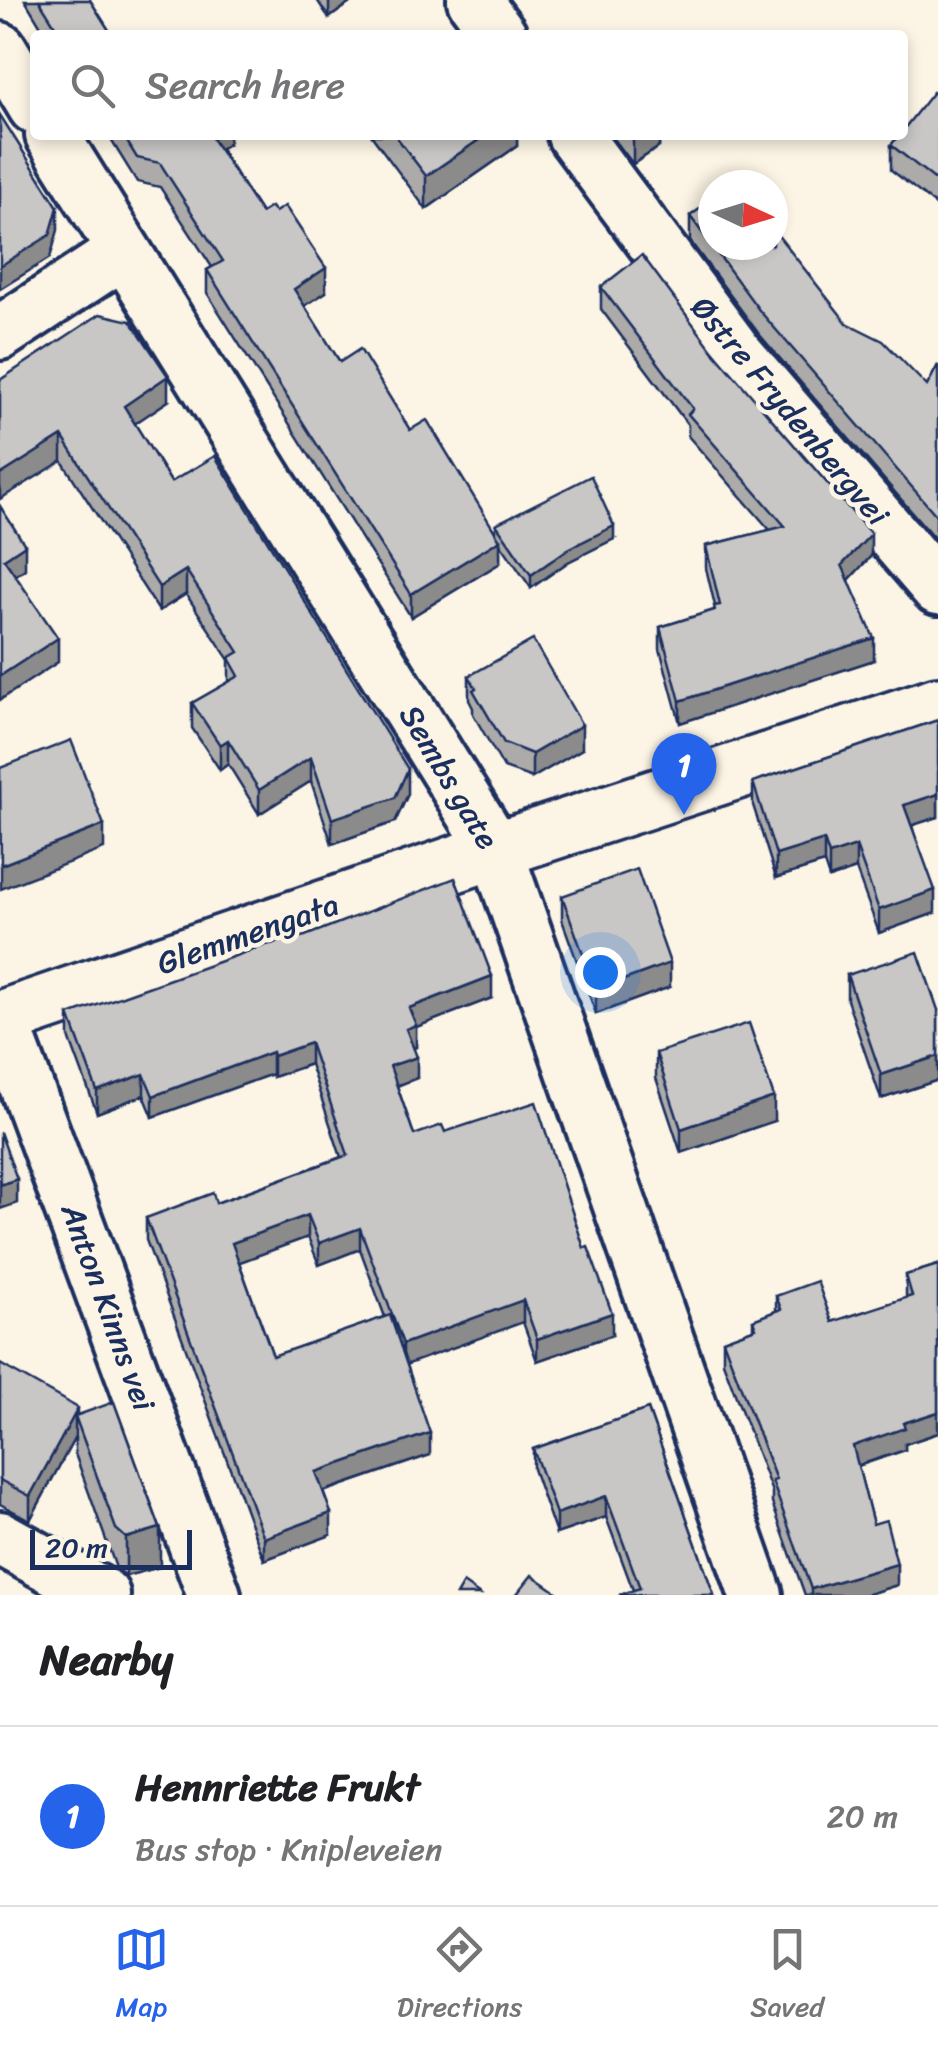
<!DOCTYPE html>
<meta charset="utf-8">
<style>
:root{--surface:#fff;--page:#f2f2f2;--text:#202124;--muted:#757577;--line:#e0e0e0;--accent:#2563eb}
body{margin:0;font-family:Sriracha,sans-serif;background:var(--page);color:var(--text)}
.compass{position:absolute;left:698px;top:170px;width:90px;height:90px;border-radius:50%;background:var(--surface);box-shadow:0 5px 15px #0003;rotate:94deg}
.scale{position:absolute;left:30px;bottom:25px;width:162px;box-sizing:border-box;padding-left:10px;border:5px solid #1b2f5e;border-top:0;font-size:28px;line-height:35px;white-space:nowrap;color:#1b2f5e;-webkit-text-stroke:8px #fcf5e5;paint-order:stroke}
.you{position:absolute;left:600px;top:972px;width:35px;height:35px;margin:-25px;border:8px solid #fff;border-radius:50%;background:#1a73e8;box-shadow:0 0 0 15px #1a73e833}
.badge{display:grid;place-items:center;width:65px;height:65px;border-radius:50%;background:var(--accent);color:#fff;font-size:32px;font-weight:700}
.pin{position:absolute;translate:-50% -82px;filter:drop-shadow(0 2px 5px #0008)}
.pin::after{content:'';position:absolute;top:52px;width:35px;height:30px;background:inherit;clip-path:polygon(0 0,100% 0,50% 100%)}
.list{margin:0;padding:0;list-style:none}
h2{display:flex;justify-content:space-between;align-items:center;height:130px;margin:0;padding:0 40px;font-size:42px}
h2 small{font-size:32px;font-weight:400;color:var(--muted)}
.list li{display:grid;grid-template-columns:65px 1fr auto;gap:30px;align-items:center;box-sizing:border-box;height:180px;padding:0 40px;border-top:2px solid var(--line)}
.list b{display:block;font-size:38px;white-space:nowrap}
.list p{margin:0;font-size:32px;white-space:nowrap;color:var(--muted)}
.list em{font-size:32px;font-style:normal;color:var(--muted)}
.icon{flex:none;width:55px;height:55px;fill:none;stroke:currentColor;stroke-width:2;stroke-linecap:round;stroke-linejoin:round}
.map{position:relative;flex:none;width:938px;height:1595px;overflow:hidden}
.search{position:absolute;background:var(--surface);box-shadow:0 5px 15px #0003;left:30px;right:30px;top:30px;height:110px;display:flex;align-items:center;gap:25px;box-sizing:border-box;padding:0 35px;border-radius:10px;color:var(--muted);font-size:38px}
.sheet{height:310px;background:var(--surface)}
nav{display:flex;justify-content:space-around;align-items:center;box-sizing:border-box;height:140px;border-top:2px solid var(--line);background:var(--surface);font-size:28px;color:var(--muted)}
nav a{display:grid;justify-items:center;gap:5px}
nav .on{color:var(--accent)}
.map>svg:first-child{display:block}
</style>
<div class="map">
<svg width="938" height="1595" viewBox="0 0 938 1595">
<rect width="100%" height="100%" fill="#fcf5e5"/>
<filter id="ink" filterUnits="userSpaceOnUse"><feTurbulence type="fractalNoise" baseFrequency=".01" numOctaves="2"/><feDisplacementMap in="SourceGraphic" scale="20" xChannelSelector="R" yChannelSelector="G"/><feConvolveMatrix kernelMatrix="1 2 1 2 8 2 1 2 1" color-interpolation-filters="sRGB"/></filter>
<g filter="url(#ink)">
<g fill="none" stroke-linecap="round" stroke-linejoin="round">
<g stroke="#1b2f5e" stroke-width="60">
<g id="street">
<path d="M474,0L500,35"/>
<path d="M0,49L35,107"/>
<path d="M52,135L496,850L756,1595"/>
<path d="M574,135L736,353L938,588"/>
<path d="M0,333L123,252"/>
<path d="M1,1018L214,1595"/>
<path d="M0,1538L103,1595"/>
</g>
</g>
<g stroke="#1b2f5e" stroke-width="62">
<path id="secondary" d="M0,1019L496,850L938,705"/>
</g>
<use href="#street" stroke="#fcf5e5" stroke-width="52"/>
<use href="#secondary" stroke="#fcf5e5" stroke-width="55"/>
</g>
<g fill="#acabaa" stroke="#1b2f5e" stroke-width="2.5" fill-rule="evenodd">
<path d="M25,0H90L112,35H46Z"/>
<path d="M317,0H354L329,18Z"/>
<path d="M938,96V207L891,170V145Z"/>
<path d="M108,135H229V143L220,149L261,213L326,292L304,306L340,362L410,430L496,532V524L614,539L568,562L531,588L500,543V563L411,617L207,293V270L212,267L160,187L137,182Z"/>
<path d="M371,135H517V146L426,209Z"/>
<path d="M611,135H659V147L633,164Z"/>
<path d="M690,216L847,323L927,386L938,365L936,540L759,334L690,241Z"/>
<path d="M601,287L713,351L871,556L849,580L874,660L680,723L660,649V627L714,610L715,606L706,568V546L770,530L688,436V425L601,309Z"/>
<path d="M0,380L168,401L134,423L171,482L408,794L395,822L332,844L311,781L259,814L228,764L220,770L192,728V703L229,682V660L186,594L159,611L62,461Z"/>
<path d="M469,676L582,749L532,778L504,768L473,714V708L469,700Z"/>
<path d="M938,720V817L912,825L935,913L879,933L856,869L829,878L824,863L776,878L753,805V782Z"/>
<path d="M562,896L670,987L596,1014L562,920Z"/>
<path d="M847,975L938,1010V1080L881,1099L847,1000Z"/>
<path d="M492,998L416,1027V1047L413,1048L417,1078L397,1086L414,1135L445,1132L612,1335L537,1361L523,1322L407,1364L430,1455L323,1492L331,1535L264,1560L146,1240V1218L216,1203L341,1157L310,1064L273,1077L272,1074L153,1117L144,1095L97,1113L69,1037V1015ZM308,1237L319,1265L360,1249L385,1317L273,1356L239,1262Z"/>
<path d="M656,1053L774,1121L681,1153L656,1078Z"/>
<path d="M938,1265V1433L905,1444V1450L858,1466L873,1524L897,1585L865,1595H805L772,1503V1492L723,1362V1340L753,1329V1320L776,1311V1296L832,1322L906,1298V1275Z"/>
<path d="M0,1364L78,1415L160,1567L126,1576L116,1568L75,1454V1437L30,1520L0,1504Z"/>
<path d="M648,1409L714,1595L633,1590L606,1517L556,1534L533,1469V1449Z"/>
</g>
<g fill="#8c8b8b" stroke="#1b2f5e" stroke-width="2.5">
<path d="M329,0H354L329,18Z"/>
<path d="M209,135H229V143L209,156Z"/>
<path d="M486,135H517V146L426,209V176Z"/>
<path d="M640,135H659V147L633,164V140Z"/>
<path d="M58,207V230L50,258L0,289V266Z"/>
<path d="M326,268V292L294,313V289Z"/>
<path d="M168,376V401L124,431V406Z"/>
<path d="M62,436V461L0,499V475Z"/>
<path d="M938,513V537L936,540V515Z"/>
<path d="M614,526V539L568,562L531,588V575L568,549Z"/>
<path d="M871,534V556L842,587V565Z"/>
<path d="M500,540V563L411,617V594Z"/>
<path d="M25,545V569L4,583V559Z"/>
<path d="M186,570V594L159,611V587Z"/>
<path d="M58,638V662L0,700V676Z"/>
<path d="M874,638V660L680,723V701Z"/>
<path d="M582,725V749L532,778V754Z"/>
<path d="M228,740V764L220,770V745Z"/>
<path d="M311,757V781L259,814V790Z"/>
<path d="M408,769V794L395,822L332,844V819Z"/>
<path d="M938,794V817L904,828V805Z"/>
<path d="M104,825V849L1,889V865Z"/>
<path d="M824,840V863L776,878V855Z"/>
<path d="M856,846V869L829,878V855Z"/>
<path d="M935,890V913L879,933V910Z"/>
<path d="M670,963V987L596,1014V990Z"/>
<path d="M492,976V998L416,1027V1047L406,1050V1029L409,1008Z"/>
<path d="M310,1043V1064L273,1077V1056Z"/>
<path d="M272,1052V1074L153,1117V1096Z"/>
<path d="M938,1056V1080L881,1099V1075Z"/>
<path d="M417,1057V1078L390,1088V1066Z"/>
<path d="M144,1074V1095L97,1113V1091Z"/>
<path d="M774,1097V1121L681,1153V1129Z"/>
<path d="M17,1179V1203L0,1209V1185Z"/>
<path d="M308,1215V1237L232,1265V1243Z"/>
<path d="M360,1228V1249L319,1265V1243Z"/>
<path d="M523,1300V1322L403,1366V1344Z"/>
<path d="M612,1313V1335L537,1361V1339Z"/>
<path d="M78,1408V1424L75,1416V1437L30,1520V1496Z"/>
<path d="M938,1412V1433L905,1444V1450L853,1467V1446L903,1423Z"/>
<path d="M430,1433V1455L316,1494V1472Z"/>
<path d="M606,1496V1517L556,1534V1514Z"/>
<path d="M331,1513V1535L264,1560V1538Z"/>
<path d="M160,1528V1567L126,1576V1538Z"/>
<path d="M897,1564V1585L865,1595H811V1589Z"/>
</g>
<g fill="#c8c7c6" stroke="#1b2f5e" stroke-width="2.5">
<path d="M39,0H90L112,35H61Z"/>
<path d="M933,92L938,96V182L891,145L899,135H903V130Z"/>
<path d="M0,115L58,207L50,235L0,266Z"/>
<path d="M123,135H210L261,213L271,207L275,212L285,206L326,268L294,289L340,362L360,349L410,430L427,420L500,540L411,594L207,270L223,261L160,163L137,158Z"/>
<path d="M395,135H486L426,176Z"/>
<path d="M713,199V245H773V229L847,323L883,341L927,386L938,365V513L936,515L759,310L690,216Z"/>
<path d="M642,255L713,351L871,534L842,565L874,638L680,701L660,627L715,610L714,606L720,605L706,546L785,526L688,414L693,409L601,287Z"/>
<path d="M100,314L131,321L168,376L124,406L171,482L215,456L408,769L395,798L332,819L311,757L259,790L228,740L220,745L192,703L239,676L229,658L239,652L186,570L159,587L62,436L0,475V380Z"/>
<path d="M591,476L614,526L568,549L531,575L496,524Z"/>
<path d="M0,506L25,545L4,559L58,638L0,676Z"/>
<path d="M533,640L582,725L532,754L504,743L473,690L476,688L469,676Z"/>
<path d="M938,720V794L904,805L935,890L879,910L856,846L829,855L824,840L776,855L753,782Z"/>
<path d="M71,740L104,825L1,865L0,768Z"/>
<path d="M637,869L670,963L596,990L562,896Z"/>
<path d="M455,878L492,976L409,1008L416,1025L406,1029L417,1057L390,1066L414,1135L442,1125L445,1132L536,1102L584,1248L588,1247L612,1313L537,1339L523,1300L403,1344L360,1228L319,1243L308,1215L232,1243L273,1356L390,1315L430,1433L316,1472L331,1513L264,1538L146,1218L213,1193L216,1203L348,1155L310,1043L273,1056L272,1052L153,1096L144,1074L97,1091L69,1015L266,945L305,936Z"/>
<path d="M918,952L938,1010V1056L881,1075L847,975Z"/>
<path d="M749,1023L774,1097L681,1129L656,1053Z"/>
<path d="M0,1132L17,1179L0,1185Z"/>
<path d="M938,1265V1412L903,1423L905,1428L853,1446L873,1524L886,1520L897,1564L811,1589L772,1481L776,1480L723,1340L756,1328L753,1320L781,1309L776,1296L817,1281L832,1322L912,1296L906,1275Z"/>
<path d="M0,1364L78,1408L30,1496L0,1480Z"/>
<path d="M114,1402L160,1528L126,1538L116,1529L75,1416Z"/>
<path d="M648,1409L714,1595H619L640,1588L606,1496L556,1514L533,1449Z"/>
<path d="M532,1575L561,1595H516Z"/>
<path d="M463,1583L480,1595H456Z"/>
</g>
</g>
<g text-anchor="middle" dominant-baseline="central" stroke-width="9" stroke-linejoin="round" paint-order="stroke">
<g font-size="32" fill="#1b2f5e" stroke="#fcf5e5">
<text transform="translate(790 411) rotate(50)">Østre Frydenbergvei</text>
<text transform="translate(449 777) rotate(59)">Sembs gate</text>
<text transform="translate(248 934) rotate(-19)">Glemmengata</text>
<text transform="translate(108 1307) rotate(70)">Anton Kinns vei</text>
</g>
</g>
</svg>
<svg class="compass" viewBox="-18 -18 36 36"><path d="M0-13l5 13h-10z" fill="#e53935"/><path d="M0 13l5-13h-10z" fill="#757577"/></svg>
<div class="scale">20 m</div>
<div class="you"></div>
<div class="pin badge" style="left:684px;top:815px">1</div>
<div class="search"><svg class="icon" aria-label="search" viewBox="0 0 24 24"><circle cx="10" cy="10" r="6"/><path d="M15 15l6 6"/></svg>Search here</div>
</div>
<section class="sheet">
<h2>Nearby<small></small></h2>
<ul class="list">
<li><span class="badge">1</span><div><b>Hennriette Frukt</b><p>Bus stop · Knipleveien</p></div><em>20 m</em></li>
</ul>
</section>
<nav>
<a class="on"><svg class="icon" aria-label="map" viewBox="0 0 24 24"><path d="M3 6l6-2 6 2 6-2v14l-6 2-6-2-6 2zM9 4v14M15 6v14"/></svg>Map</a>
<a><svg class="icon" aria-label="directions" viewBox="0 0 24 24"><path d="M12 3l9 9-9 9-9-9zM9 14v-3h6M13 9l2 2-2 2"/></svg>Directions</a>
<a><svg class="icon" aria-label="saved" viewBox="0 0 24 24"><path d="M7 4h10v16l-5-4-5 4z"/></svg>Saved</a>
</nav>
